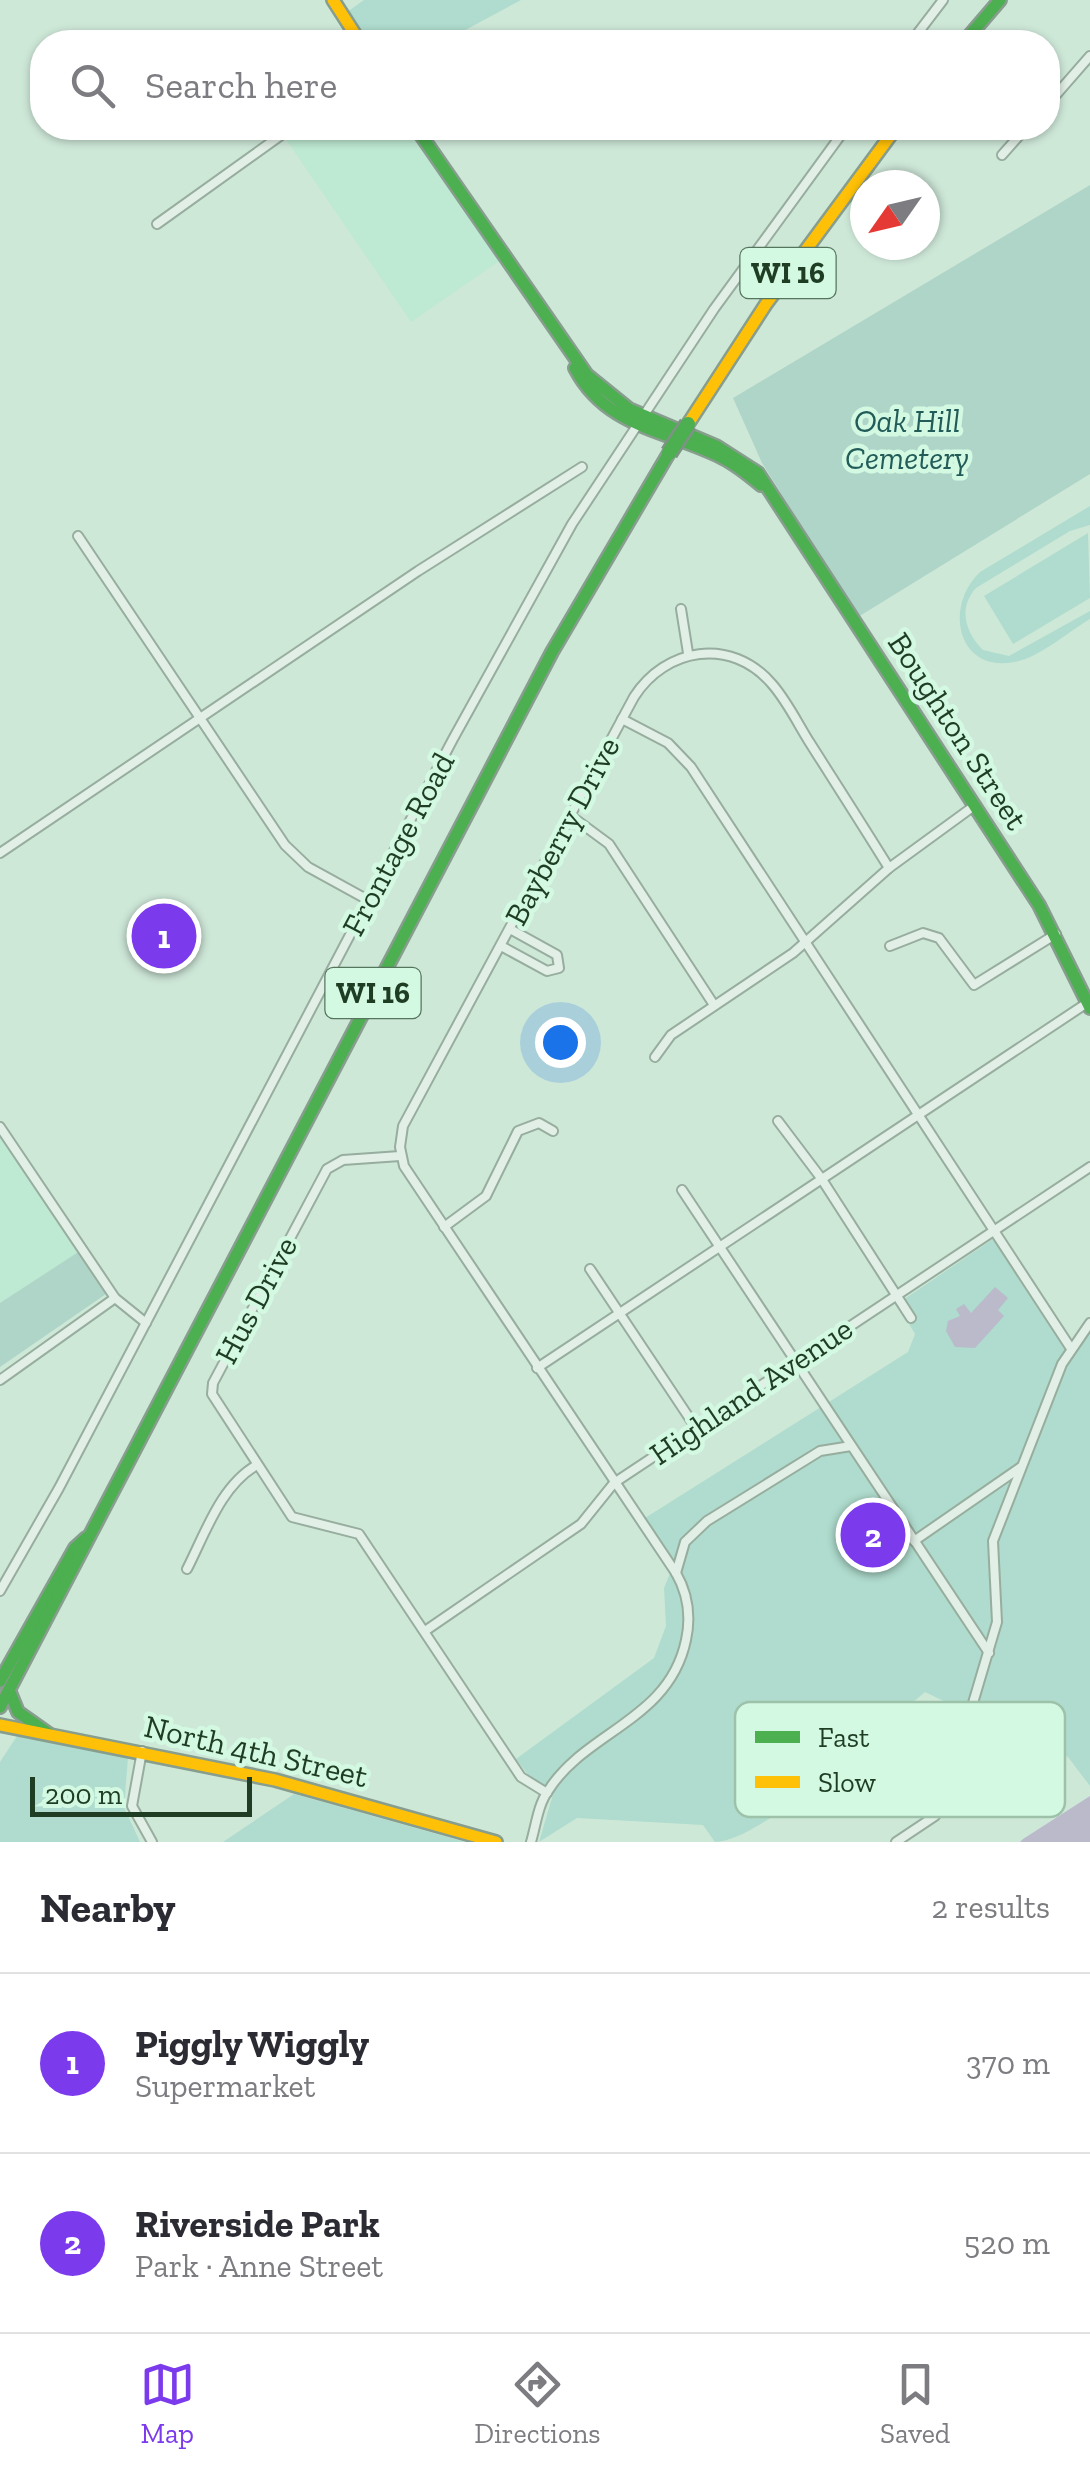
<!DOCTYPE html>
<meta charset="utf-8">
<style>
:root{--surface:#fff;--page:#f2f2f3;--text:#2b2b33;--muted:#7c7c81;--line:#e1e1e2;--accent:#7c3aed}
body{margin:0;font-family:"Zilla Slab",serif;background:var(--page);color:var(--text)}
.compass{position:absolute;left:850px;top:170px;width:90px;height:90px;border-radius:50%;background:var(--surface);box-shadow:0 2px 8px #0004;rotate:236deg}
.scale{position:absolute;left:30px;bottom:25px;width:222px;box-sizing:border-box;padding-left:10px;border:5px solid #1e3d23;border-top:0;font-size:28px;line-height:35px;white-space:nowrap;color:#1e3d23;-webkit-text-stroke:8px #d4f9e3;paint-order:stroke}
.you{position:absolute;left:560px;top:1042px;width:35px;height:35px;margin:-25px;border:8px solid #fff;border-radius:50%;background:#1a73e8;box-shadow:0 0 0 15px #1a73e833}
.badge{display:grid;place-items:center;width:65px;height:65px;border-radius:50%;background:var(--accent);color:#fff;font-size:32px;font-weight:700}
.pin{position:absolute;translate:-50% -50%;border:5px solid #fff;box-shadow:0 2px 10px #0006}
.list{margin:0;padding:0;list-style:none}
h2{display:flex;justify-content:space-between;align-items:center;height:130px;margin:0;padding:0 40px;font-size:42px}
h2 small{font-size:32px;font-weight:400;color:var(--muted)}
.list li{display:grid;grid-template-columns:65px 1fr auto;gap:30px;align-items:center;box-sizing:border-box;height:180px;padding:0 40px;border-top:2px solid var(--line)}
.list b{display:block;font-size:38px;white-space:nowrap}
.list p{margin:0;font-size:32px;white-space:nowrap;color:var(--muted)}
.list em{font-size:32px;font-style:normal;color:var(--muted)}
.icon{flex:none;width:55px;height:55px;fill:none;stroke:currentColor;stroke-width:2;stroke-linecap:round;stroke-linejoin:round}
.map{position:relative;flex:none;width:1090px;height:1842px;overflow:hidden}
.search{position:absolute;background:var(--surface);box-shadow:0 2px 8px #0004;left:30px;right:30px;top:30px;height:110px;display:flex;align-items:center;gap:25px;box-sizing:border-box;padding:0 35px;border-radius:40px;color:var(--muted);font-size:38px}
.sheet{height:490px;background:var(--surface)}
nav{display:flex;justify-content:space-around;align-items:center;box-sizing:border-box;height:140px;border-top:2px solid var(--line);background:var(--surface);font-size:28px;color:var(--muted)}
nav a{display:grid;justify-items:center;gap:5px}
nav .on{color:var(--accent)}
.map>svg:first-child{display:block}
</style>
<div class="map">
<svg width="1090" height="1842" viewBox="0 0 1090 1842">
<rect width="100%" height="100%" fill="#cee8d8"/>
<g fill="#bee9d2">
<path d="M301,128H412L501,260L411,322L285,138Z"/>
<path d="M0,1134L79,1252L0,1303Z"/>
</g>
<g fill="#afdcce">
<path d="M364,0H521L443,42H367L347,12Z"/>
<path d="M1090,506V525L1070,531L976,588C958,608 965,632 983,650L1009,656L1090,611V619C1068,632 1039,658 1014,662C958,673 943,607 980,572Z"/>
<path d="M1088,533L1090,598L1013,644L984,596Z"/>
<path d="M996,1237L1065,1339L1079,1344L1090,1329V1786L1068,1757L981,1709L964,1711L925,1692C884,1726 762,1842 715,1842L703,1825L577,1818L539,1842L554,1791L533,1781L516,1759L654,1658L666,1626L664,1588L671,1571L668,1552L645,1518L908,1352L915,1334L897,1304Z"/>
<path d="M17,1736L128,1758L124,1807L140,1842H0V1762Z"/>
<path d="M294,1794L465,1842H223Z"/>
</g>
<g fill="#afd5c9">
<path d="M1090,185V474L858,617L762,463L733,398Z"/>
<path d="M83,1249L106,1287V1294L0,1367V1303Z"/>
</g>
<g fill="#babacb">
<path d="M995,1287L1008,1298L998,1310L1004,1316L975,1348L955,1347L946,1331L948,1321L960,1316L956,1309L964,1304L971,1313Z"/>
<path d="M1090,1796V1842H1020L1023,1839Z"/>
</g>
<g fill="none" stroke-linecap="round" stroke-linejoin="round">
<g stroke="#97ad9e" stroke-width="12">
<g id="street">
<path d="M911,42L943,0"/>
<path d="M1048,104L1090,56"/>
<path d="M1002,155L1026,128"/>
<path d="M157,224L291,128"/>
<path d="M78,536L285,845L308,867L368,900"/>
<path d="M681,609L688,653"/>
<path d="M622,719L668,743L691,767L1070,1347"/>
<path d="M571,816L609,844L714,1005"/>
<path d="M0,853L418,571L582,467"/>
<path d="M501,946L547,971L559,968L557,955L510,929"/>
<path d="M890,946L923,933L939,938L974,985L1056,934"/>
<path d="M655,1057L671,1035L793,953L889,868L974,806"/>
<path d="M778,1121L821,1178L911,1318"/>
<path d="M0,1127L115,1298L146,1323"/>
<path d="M400,1156L343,1160L327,1169L213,1383L212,1394L292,1517L359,1534L521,1777L547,1793"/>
<path d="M682,1190L989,1653"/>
<path d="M444,1227L486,1196L518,1131L539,1123L553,1131"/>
<path d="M590,1269L696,1428"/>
<path d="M537,1368L1087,1003"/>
<path d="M0,1380L115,1298"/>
<path d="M914,1541L1021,1467"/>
<path d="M187,1569C205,1534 221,1485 257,1465"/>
<path d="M676,1573L685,1542L707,1521L820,1451L851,1446"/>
<path d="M0,1591L59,1488L453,739L572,524L714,309L846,128"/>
<path d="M425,1631L581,1524L614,1483L1090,1167"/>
<path d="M142,1751L132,1806L152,1842"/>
<path d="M531,1842C536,1825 538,1805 548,1791C585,1731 669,1721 686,1640C691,1617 688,1594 676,1573L404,1166L400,1147L403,1126L634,697C665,648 731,636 772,684C787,701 798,724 810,743C836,784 863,826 889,868"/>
<path d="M896,1842L935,1816L946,1794L997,1622L993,1541L1062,1364L1090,1323"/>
</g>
</g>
<g stroke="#879d8d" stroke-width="16">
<g id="fast">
<path d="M964,42L1000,0"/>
<path d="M416,128L587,375L629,409L716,446L758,473L1039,905L1090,1008"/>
<path d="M575,368C606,428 668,430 723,458C737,465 749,475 761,485"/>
<path d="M0,1681L75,1548L86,1538"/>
<path d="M9,1690L18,1712L49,1734"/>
<path d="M0,1707L552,652L669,453"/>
</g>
</g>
<g stroke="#879d8d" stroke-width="16">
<g id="slow">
<path d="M333,0L360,42"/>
<path d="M688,424L766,304L896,128"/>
<path d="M0,1725L275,1780L496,1842"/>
</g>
</g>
<use href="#street" stroke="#e1efe6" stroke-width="8"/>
<use href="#fast" stroke="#4caf50" stroke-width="11"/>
<use href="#slow" stroke="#ffc107" stroke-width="11"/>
<g stroke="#7e9384" stroke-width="19" stroke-linecap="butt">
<path id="fast-bridge" d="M669,453L688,424"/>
</g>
<use href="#fast-bridge" stroke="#4caf50" stroke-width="14"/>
</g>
<g text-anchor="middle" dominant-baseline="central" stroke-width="9" stroke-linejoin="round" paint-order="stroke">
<g fill="#d4f9e3" stroke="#55755d" stroke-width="2.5">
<rect x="740.5" y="248" width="95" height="50" rx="8"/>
<rect x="325.5" y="968" width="95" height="50" rx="8"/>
</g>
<g font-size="30" font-weight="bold" fill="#1e3d23">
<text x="788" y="273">WI 16</text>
<text x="373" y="993">WI 16</text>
</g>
<g font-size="32" font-style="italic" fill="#225c58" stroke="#d4f9e3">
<text x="907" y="421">Oak Hill<tspan x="907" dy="37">Cemetery</tspan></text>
</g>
<g font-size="32" fill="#1e3d23" stroke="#d4f9e3">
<text transform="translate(958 731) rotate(57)">Boughton Street</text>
<text transform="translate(562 831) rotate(-62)">Bayberry Drive</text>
<text transform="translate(398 844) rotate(-62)">Frontage Road</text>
<text transform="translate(256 1300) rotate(-62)">Hus Drive</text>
<text transform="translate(751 1391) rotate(-34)">Highland Avenue</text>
<text transform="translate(256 1751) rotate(13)">North 4th Street</text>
</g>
</g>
<rect x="735" y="1702" width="330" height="115" rx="15" fill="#d4f9e3" stroke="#9dc1a9" stroke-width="2.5"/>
<rect x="755" y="1731" width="45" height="12" fill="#4caf50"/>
<rect x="755" y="1776" width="45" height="12" fill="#ffc107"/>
<g font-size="28" fill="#1e3d23">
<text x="818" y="1747">Fast</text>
<text x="818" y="1792">Slow</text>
</g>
</svg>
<svg class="compass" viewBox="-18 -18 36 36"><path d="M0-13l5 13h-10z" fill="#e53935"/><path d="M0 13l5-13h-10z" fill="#7c7c81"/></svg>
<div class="scale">200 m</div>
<div class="you"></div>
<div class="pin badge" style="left:164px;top:936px">1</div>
<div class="pin badge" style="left:873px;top:1535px">2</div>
<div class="search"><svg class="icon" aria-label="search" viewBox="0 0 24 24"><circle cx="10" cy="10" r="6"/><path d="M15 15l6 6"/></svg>Search here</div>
</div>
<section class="sheet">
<h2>Nearby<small>2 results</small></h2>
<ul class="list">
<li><span class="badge">1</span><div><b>Piggly Wiggly</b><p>Supermarket</p></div><em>370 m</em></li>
<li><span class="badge">2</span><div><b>Riverside Park</b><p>Park · Anne Street</p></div><em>520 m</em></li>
</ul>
</section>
<nav>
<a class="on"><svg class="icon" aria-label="map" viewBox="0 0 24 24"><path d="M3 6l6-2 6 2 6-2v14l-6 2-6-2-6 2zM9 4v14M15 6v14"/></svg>Map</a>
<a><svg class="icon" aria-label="directions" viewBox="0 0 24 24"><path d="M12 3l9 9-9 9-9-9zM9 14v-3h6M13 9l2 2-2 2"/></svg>Directions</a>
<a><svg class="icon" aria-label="saved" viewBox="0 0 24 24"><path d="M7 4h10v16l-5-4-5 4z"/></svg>Saved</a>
</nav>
